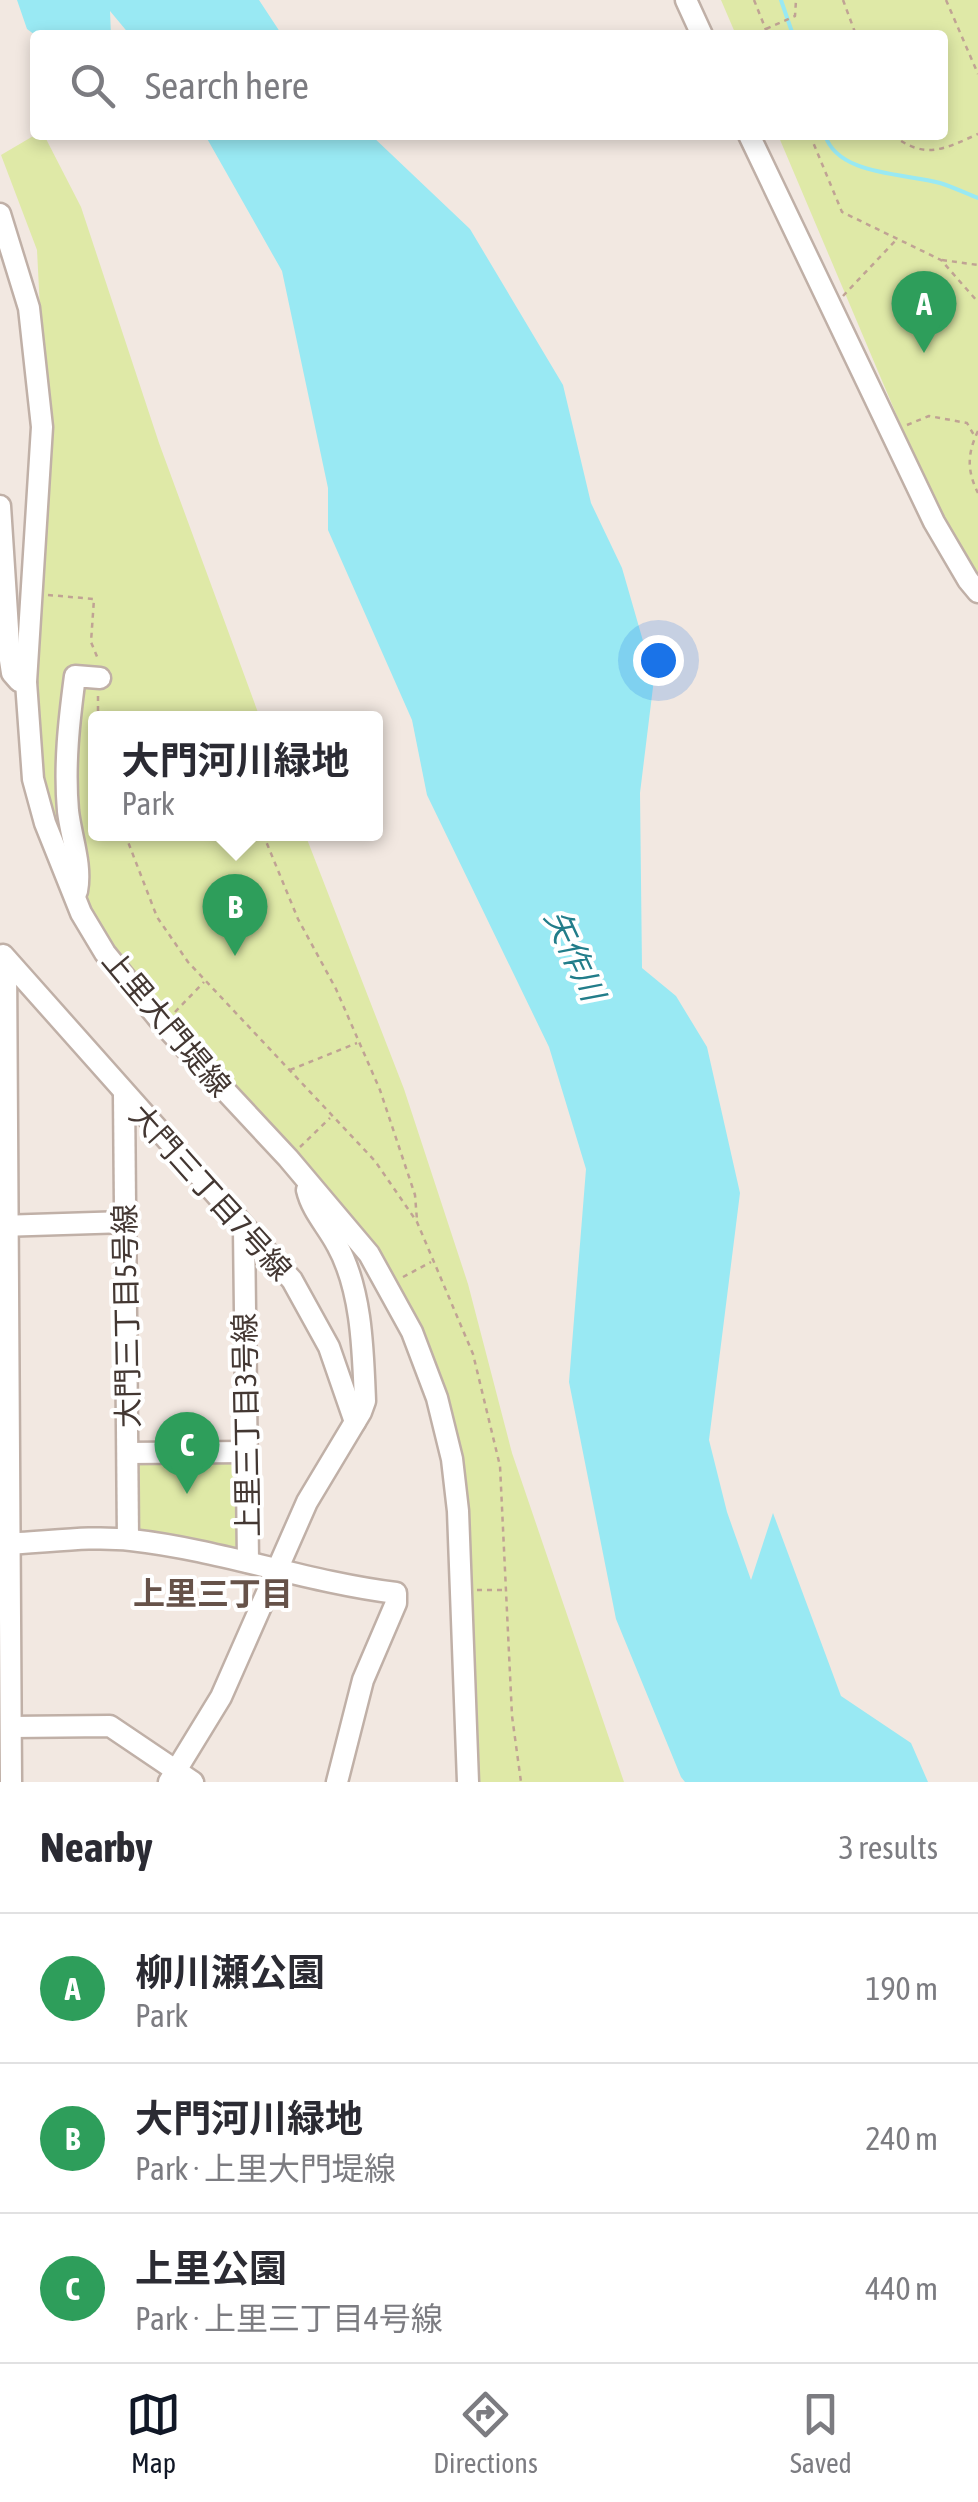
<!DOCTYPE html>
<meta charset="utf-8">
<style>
:root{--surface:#fff;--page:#f7f7f7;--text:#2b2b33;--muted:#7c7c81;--line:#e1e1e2;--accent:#111827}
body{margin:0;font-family:"Asap Condensed","Noto Sans JP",sans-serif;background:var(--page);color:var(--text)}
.you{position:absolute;left:658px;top:660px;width:35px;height:35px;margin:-25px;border:8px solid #fff;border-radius:50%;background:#1a73e8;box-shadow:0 0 0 15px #1a73e833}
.badge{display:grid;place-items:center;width:65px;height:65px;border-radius:50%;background:var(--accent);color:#fff;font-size:32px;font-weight:700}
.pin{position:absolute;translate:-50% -82px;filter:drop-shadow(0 2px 5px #0008)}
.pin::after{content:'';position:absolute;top:52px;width:35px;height:30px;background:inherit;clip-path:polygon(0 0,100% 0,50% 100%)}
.popup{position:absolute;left:88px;top:711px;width:295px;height:130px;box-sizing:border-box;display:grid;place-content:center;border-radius:10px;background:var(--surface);filter:drop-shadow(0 2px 8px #0005);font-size:32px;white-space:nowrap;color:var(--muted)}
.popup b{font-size:38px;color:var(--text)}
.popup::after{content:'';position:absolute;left:50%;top:100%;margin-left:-20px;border:20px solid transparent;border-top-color:var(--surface)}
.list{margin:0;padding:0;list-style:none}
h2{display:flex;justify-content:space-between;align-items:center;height:130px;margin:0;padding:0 40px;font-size:42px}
h2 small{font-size:32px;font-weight:400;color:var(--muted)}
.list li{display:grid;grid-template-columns:65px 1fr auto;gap:30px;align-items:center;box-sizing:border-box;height:150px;padding:0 40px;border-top:2px solid var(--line)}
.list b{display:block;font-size:38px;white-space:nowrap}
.list p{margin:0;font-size:32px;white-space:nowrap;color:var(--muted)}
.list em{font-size:32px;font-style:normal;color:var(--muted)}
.icon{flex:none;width:55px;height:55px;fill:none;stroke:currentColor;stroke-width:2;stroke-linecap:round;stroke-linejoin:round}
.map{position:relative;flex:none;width:978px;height:1782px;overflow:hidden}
.search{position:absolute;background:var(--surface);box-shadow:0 5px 15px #0003;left:30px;right:30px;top:30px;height:110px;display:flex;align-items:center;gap:25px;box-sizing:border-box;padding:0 35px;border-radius:10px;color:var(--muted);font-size:38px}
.sheet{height:580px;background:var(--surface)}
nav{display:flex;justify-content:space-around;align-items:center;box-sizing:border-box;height:140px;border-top:2px solid var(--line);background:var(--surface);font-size:28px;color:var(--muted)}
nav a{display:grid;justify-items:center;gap:5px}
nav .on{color:var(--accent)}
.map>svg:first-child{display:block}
</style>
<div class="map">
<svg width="978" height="1782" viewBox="0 0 978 1782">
<rect width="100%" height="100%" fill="#f2e8e1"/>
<g fill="#dfe9a7">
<path d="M721,0H978V587L963,572L778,135H943V35H736Z"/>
<path d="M35,135H44L81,207L159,443L260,718H95V834H305L404,1089L468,1284L512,1453L624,1782H477L465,1511L415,1322L107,940C85,902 62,858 50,815C19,711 40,588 49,481L45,457L46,427L37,250L1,155Z"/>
<path d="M240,1460L241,1548L237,1551L137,1530L134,1461Z"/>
</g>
<g fill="#99e9f3">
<path d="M17,0H259L282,35H130L110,11L111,35H35L27,29Z"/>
<path d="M205,135H371L470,229L563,385L591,503L622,568L654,679L640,793L642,968L676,996L707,1047L740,1193L709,1440L727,1512L751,1580L773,1513L841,1696L911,1743L928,1782H685L681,1777L616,1619L569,1382L586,1169L549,1047L427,795L412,720L328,530V488L282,271Z"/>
</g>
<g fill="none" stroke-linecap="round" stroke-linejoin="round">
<g stroke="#99e9f3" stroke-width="4">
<path d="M781,0L793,35"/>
<path d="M825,135C838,176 905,173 940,183C953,187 965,193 978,198"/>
</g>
<g stroke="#c0b0a7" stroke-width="25">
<g id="minor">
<path d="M686,0L702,35"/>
<path d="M749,135L934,522L968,580L978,592"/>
<path d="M0,214L29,308L42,427L26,682L33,779L45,823L81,913L105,953L163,1024L288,1158L369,1254L412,1332L437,1398L452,1459L458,1511L468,1782"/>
<path d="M0,506L10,660L12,673L19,681L26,682"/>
<path d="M77,891C82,865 71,837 68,811C64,765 69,721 75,676L100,678"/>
<path d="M3,955L292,1280L329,1347L355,1422"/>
<path d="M6,961L11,1782"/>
<path d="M124,1094L128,1539"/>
<path d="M0,1226L126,1222"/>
<path d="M244,1228L248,1562"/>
<path d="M128,1453L246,1452"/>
<path d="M0,1544C43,1543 89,1535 131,1540C221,1550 306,1582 396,1593V1603L363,1680L337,1782"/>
<path d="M11,1727L110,1726L193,1782"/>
<path d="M169,1782L221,1697L307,1502L361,1412L365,1401C363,1351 362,1290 337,1245C327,1226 312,1211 307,1190"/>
</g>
</g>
<g stroke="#c0a394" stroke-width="2.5" stroke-dasharray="5 5" stroke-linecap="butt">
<path d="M754,0L768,35"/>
<path d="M843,0L856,35"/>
<path d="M946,0L978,74"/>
<path d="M766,29L795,16L796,0"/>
<path d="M810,135L842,212L941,260L978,302"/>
<path d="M893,135C925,161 946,148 978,134"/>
<path d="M942,260L978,265"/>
<path d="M843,296L896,240"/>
<path d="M907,425L929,416L967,423L975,437"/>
<path d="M978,431C967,454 967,471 978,493"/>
<path d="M48,595L94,599L91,642L98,659"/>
<path d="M98,696V718"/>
<path d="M125,834L157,917L188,962L375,1161L417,1222L473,1354L500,1466L512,1716L521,1782"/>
<path d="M263,834L298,919L336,989L380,1090L415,1195L417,1220"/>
<path d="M175,1012L204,982"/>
<path d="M290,1070L357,1043"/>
<path d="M300,1147L330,1118"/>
<path d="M403,1277L431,1262"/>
<path d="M477,1590H504"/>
</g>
<use href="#minor" stroke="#fff" stroke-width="20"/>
</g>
<g text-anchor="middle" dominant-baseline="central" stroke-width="8" stroke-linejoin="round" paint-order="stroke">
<g font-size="30" fill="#433732" stroke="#fff">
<text transform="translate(167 1023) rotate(50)">上里大門堤線</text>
<text transform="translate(211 1192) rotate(48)">大門三丁目7号線</text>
<text transform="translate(126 1316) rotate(-91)">大門三丁目5号線</text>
<text transform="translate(246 1425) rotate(-91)">上里三丁目3号線</text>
</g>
<g font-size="32" font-style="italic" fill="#227d8a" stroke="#fff">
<text transform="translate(575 955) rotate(65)">矢作川</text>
</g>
<g font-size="32" font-weight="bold" fill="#665249" stroke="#fff">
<text x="213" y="1593">上里三丁目</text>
</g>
</g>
</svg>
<div class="you"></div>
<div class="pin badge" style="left:924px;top:353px;background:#2e9e5b">A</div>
<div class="pin badge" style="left:235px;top:956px;background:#2e9e5b">B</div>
<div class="popup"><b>大門河川緑地</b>Park</div>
<div class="pin badge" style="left:187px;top:1494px;background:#2e9e5b">C</div>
<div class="search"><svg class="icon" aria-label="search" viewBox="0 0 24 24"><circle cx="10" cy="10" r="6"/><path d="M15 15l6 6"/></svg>Search here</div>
</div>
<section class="sheet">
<h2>Nearby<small>3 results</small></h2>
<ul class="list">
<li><span class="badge" style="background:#2e9e5b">A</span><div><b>柳川瀬公園</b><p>Park</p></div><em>190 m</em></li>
<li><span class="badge" style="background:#2e9e5b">B</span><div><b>大門河川緑地</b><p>Park · 上里大門堤線</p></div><em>240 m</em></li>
<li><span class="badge" style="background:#2e9e5b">C</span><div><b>上里公園</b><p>Park · 上里三丁目4号線</p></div><em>440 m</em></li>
</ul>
</section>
<nav>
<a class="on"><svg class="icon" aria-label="map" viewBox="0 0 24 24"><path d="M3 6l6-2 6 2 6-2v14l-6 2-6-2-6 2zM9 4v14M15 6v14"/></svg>Map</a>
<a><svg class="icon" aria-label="directions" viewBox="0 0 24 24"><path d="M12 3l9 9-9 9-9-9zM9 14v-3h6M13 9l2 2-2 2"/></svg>Directions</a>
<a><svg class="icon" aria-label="saved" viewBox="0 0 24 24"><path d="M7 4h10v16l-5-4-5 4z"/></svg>Saved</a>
</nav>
